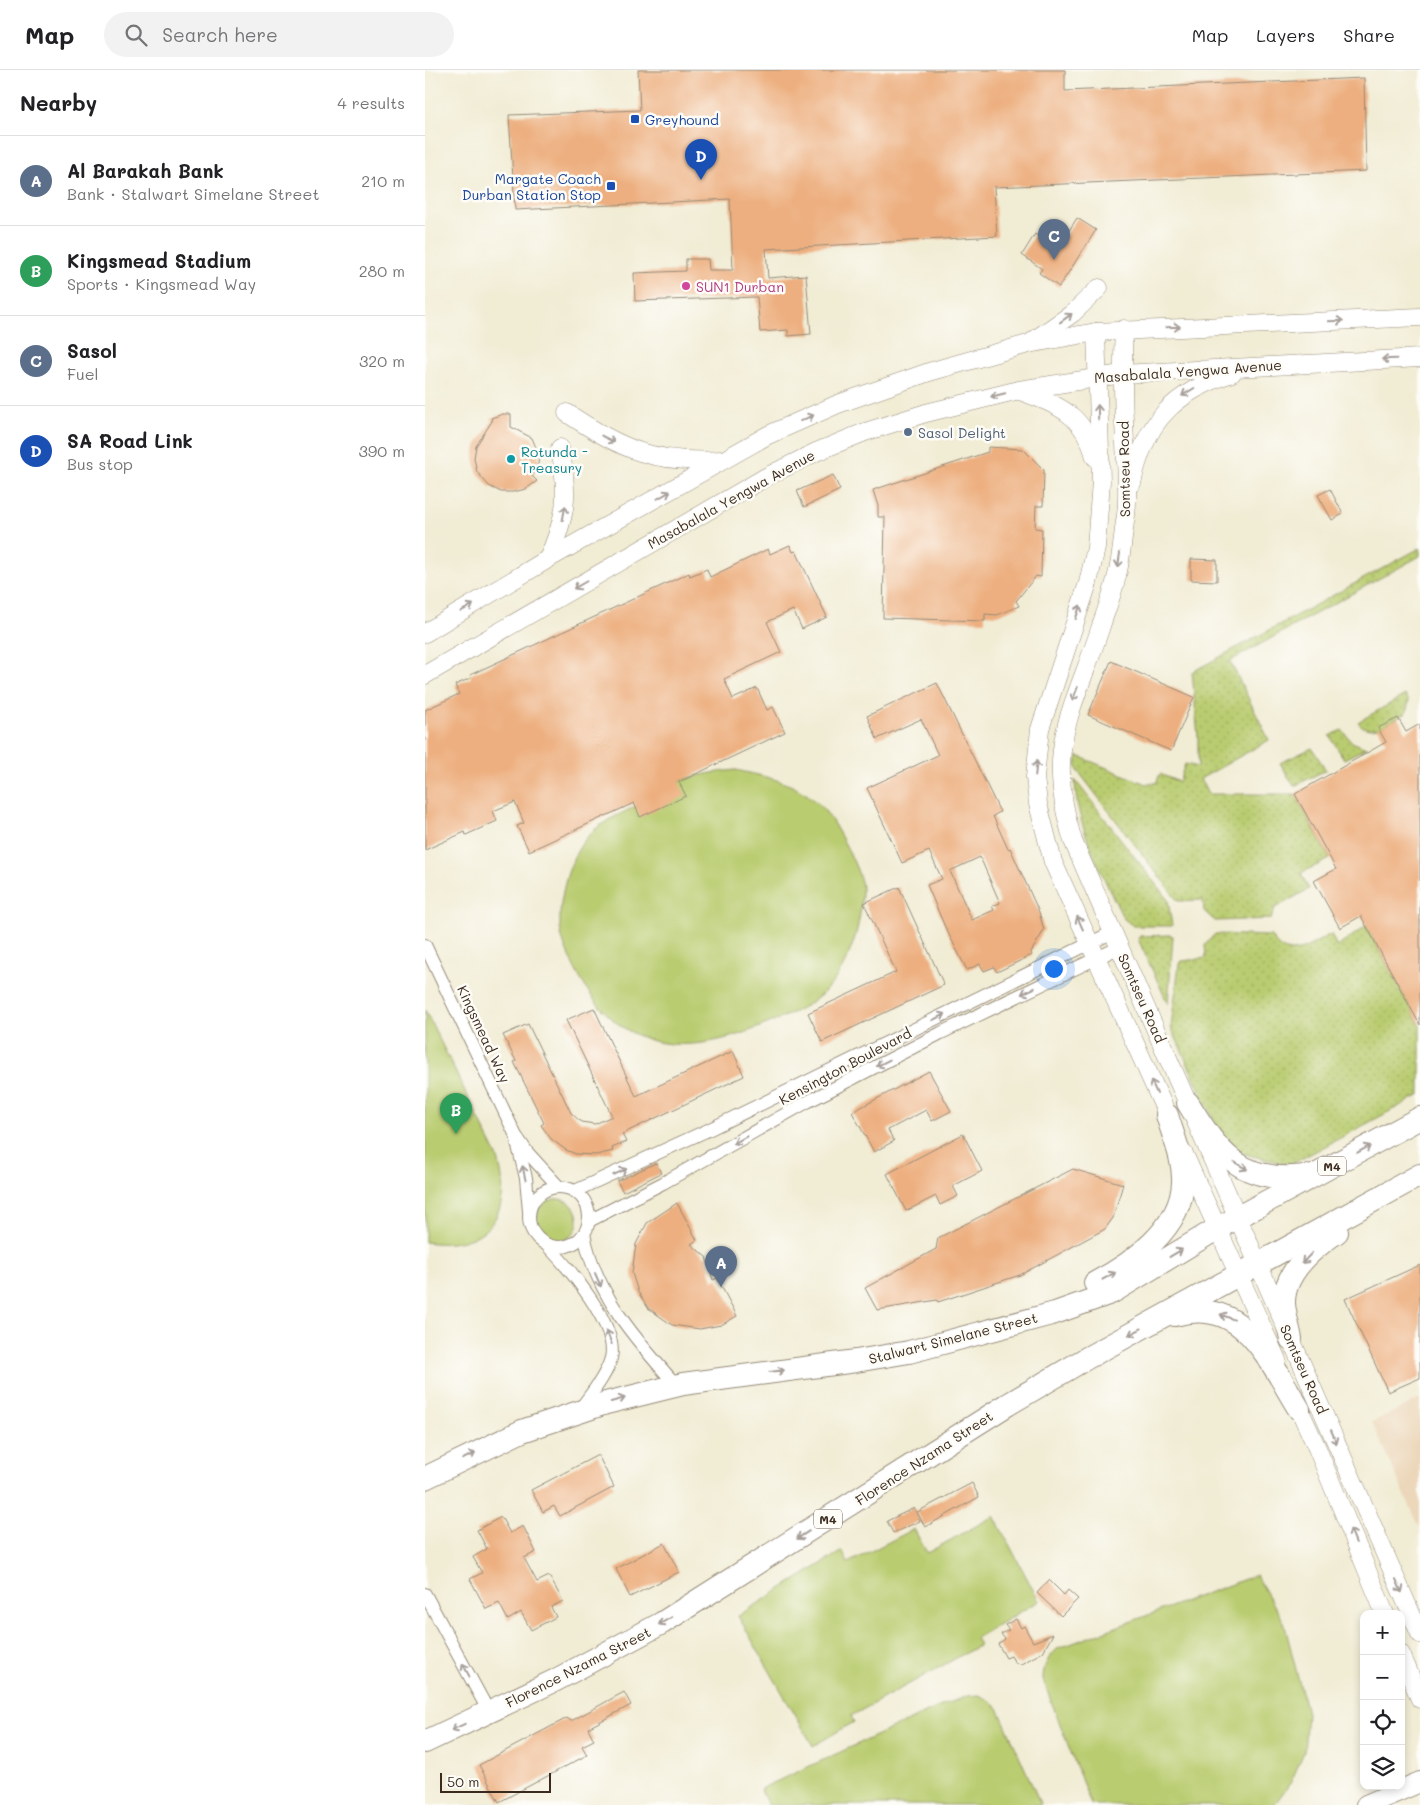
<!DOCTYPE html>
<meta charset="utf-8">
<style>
:root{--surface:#fff;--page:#f2f2f2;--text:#202124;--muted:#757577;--line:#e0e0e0;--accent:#0b8043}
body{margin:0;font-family:Mali,sans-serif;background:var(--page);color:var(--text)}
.controls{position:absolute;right:15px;bottom:15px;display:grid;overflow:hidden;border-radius:10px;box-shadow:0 2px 8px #0003}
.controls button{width:45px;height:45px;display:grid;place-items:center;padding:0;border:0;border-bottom:1px solid var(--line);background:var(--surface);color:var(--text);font:25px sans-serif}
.scale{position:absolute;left:15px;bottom:12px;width:111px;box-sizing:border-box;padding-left:5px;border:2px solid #3b2a1e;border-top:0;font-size:14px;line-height:18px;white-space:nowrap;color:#3b2a1e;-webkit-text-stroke:4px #fdfcf7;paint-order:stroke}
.you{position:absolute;left:628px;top:898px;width:18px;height:18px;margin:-12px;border:4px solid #fff;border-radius:50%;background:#1a73e8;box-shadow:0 0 0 8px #1a73e833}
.badge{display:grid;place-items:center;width:32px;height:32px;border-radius:50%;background:var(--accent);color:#fff;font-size:16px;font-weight:700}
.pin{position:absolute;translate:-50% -41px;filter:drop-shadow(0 1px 2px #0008)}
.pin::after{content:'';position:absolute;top:26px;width:18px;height:15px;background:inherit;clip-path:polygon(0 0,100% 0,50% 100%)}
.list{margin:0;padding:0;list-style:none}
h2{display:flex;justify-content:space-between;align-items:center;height:65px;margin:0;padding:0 20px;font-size:21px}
h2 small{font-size:16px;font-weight:400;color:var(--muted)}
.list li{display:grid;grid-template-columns:32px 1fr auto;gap:15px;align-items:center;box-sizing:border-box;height:90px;padding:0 20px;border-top:1px solid var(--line)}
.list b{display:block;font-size:19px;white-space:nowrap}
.list p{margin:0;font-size:16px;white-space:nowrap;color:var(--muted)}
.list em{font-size:16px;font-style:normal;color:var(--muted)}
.icon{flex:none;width:28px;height:28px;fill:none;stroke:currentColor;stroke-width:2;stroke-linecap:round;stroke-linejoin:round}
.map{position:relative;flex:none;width:995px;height:1735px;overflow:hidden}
header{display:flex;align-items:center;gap:30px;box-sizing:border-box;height:70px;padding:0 25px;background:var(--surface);border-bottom:1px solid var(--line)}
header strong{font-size:24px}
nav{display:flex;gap:28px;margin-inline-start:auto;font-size:18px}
.search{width:350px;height:45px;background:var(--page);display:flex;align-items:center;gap:12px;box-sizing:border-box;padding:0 18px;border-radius:28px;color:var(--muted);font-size:19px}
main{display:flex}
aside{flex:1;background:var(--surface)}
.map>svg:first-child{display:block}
</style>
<header>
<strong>Map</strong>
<div class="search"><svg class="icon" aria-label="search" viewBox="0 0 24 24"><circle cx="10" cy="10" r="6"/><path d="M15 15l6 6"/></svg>Search here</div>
<nav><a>Map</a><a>Layers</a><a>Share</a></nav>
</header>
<main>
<aside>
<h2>Nearby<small>4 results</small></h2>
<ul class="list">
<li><span class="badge" style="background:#5c6f8a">A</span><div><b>Al Barakah Bank</b><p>Bank · Stalwart Simelane Street</p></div><em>210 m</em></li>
<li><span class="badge" style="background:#2e9e5b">B</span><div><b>Kingsmead Stadium</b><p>Sports · Kingsmead Way</p></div><em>280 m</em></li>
<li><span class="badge" style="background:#5c6f8a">C</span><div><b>Sasol</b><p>Fuel</p></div><em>320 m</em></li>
<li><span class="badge" style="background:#1a4fb4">D</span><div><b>SA Road Link</b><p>Bus stop</p></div><em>390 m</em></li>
</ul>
</aside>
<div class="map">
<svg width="995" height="1735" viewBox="0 0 995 1735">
<defs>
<pattern id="grass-dots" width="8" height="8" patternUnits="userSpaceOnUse" patternTransform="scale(1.25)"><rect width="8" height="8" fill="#b9cc70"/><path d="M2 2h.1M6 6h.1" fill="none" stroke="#a0af61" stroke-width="1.8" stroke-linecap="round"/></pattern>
</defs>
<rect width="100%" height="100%" fill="#fdfcf7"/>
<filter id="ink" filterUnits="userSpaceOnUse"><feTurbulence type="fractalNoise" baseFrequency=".02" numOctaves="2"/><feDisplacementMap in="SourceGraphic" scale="10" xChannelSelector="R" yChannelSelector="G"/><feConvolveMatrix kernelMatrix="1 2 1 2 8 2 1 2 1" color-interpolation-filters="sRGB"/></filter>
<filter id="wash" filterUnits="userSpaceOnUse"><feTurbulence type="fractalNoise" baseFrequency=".0096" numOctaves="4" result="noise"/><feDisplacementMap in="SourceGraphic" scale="20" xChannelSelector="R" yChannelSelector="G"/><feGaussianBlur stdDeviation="1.12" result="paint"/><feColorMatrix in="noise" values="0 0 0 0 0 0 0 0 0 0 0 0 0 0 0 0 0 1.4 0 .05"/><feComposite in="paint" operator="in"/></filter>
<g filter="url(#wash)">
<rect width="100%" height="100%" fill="#f1ecd4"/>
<path fill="#ecd7ba" d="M995,1329V1458L947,1352Z"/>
<g fill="url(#grass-dots)" stroke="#7a7b47">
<path d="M995,478V486L805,591L844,670L775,709L783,724H870L905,789L876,803L884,819L850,838L846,849L790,851L779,841L778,830L753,831L653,701L651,694L653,686L721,714L731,713L735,704L754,712L760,694L773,697V667L767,602Z"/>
<path d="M980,625L984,631L981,643C967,650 946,669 933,652Z"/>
<path d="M917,660L927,672L941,678L919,689L905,666Z"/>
<path d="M887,678L901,700L869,716L855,693Z"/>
<path d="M650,710L743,830L747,856H708L698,848C678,804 651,759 650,710Z"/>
<path d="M941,856L995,955V1025L865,1095L811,1082L792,1058L746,957L754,894L757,891L781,888L780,875L790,864L846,866C863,895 884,875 906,864L912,877Z"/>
<path d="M745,865L748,866L743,934L713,869L715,866Z"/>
</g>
<g fill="#b9cc70" stroke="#7a7b47">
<path d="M311,700C332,705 357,709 376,721C384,725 394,734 400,741C410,753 437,803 437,818C437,853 426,892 403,918C389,934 368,943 349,951C292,976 226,992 178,940C163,925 146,894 139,874C128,847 141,794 159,771C172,753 192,746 211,736C225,728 239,718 254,712C272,704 292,702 311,700Z"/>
<path d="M0,940L72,1086C91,1144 61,1181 0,1172Z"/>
<circle cx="132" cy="1150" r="21"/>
<path d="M569,1446L614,1531L551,1568L555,1575L426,1646L429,1652L388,1676L313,1546L417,1481L423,1493L489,1459L502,1483Z"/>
<path d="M831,1505L859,1552L882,1643L879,1682L866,1712L849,1735H666L618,1610C618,1596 622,1589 632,1579Z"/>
<path d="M554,1625L564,1630L573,1638L616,1735H343L335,1719L511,1638L542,1626Z"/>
</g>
<g id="blocks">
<g fill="#edaf7f" fill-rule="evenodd">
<path d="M213,0H640V21L939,8L941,101L569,117L572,166L341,179L343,208L381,205L386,264L363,266V260L335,262L332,227L210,231L209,203L261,201V189H283L284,200H308L305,129L90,140L84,45L215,40Z"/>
<path d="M652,148L671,160L634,217L614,203L617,199L597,185L610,164L632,179Z"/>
<path d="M78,344H86V357L107,368L114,385L113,394L107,406L112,411L101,419L88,422H76L64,416L52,402L49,388L51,376L67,351L66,348Z"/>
<path d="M563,377L598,379L619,400L618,436H611L610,458L617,459L616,507L611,506L591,531L594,536L572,545L560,544V551L458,548L460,447H453V436L448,420L563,382Z"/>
<path d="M408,405L415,420L379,437L372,421Z"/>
<path d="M905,419L918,444L907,450L893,425Z"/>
<path d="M365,475L368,482L371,481L402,547L377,559L368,540L342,552L356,582L299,609L308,629L332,618L342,640L348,637L360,662L254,712L261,726L215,747L209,733L104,781L92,756L99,753L90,732L68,741L72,751L41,765L40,762L0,780V640L34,624L30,615L46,608L45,605L264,503L265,506L282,499L285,507L343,479L345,484Z"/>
<path d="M766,489L792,490V511L766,510Z"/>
<path d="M686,591L769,627L746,681L663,645Z"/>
<path d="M512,613L575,742L568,746L583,779L585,778L614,842L619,860L606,882L607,885L572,902L569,897L559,901L555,894L542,900L520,857L502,815L517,809L504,781L477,793L442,718L513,685L496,649L452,669L442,646ZM555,787L575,833L567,836L569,840L547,850L525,801Z"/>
<path d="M973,648L981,662L995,654V955L936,846L915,858L889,811L911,799L870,724L961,672L953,658Z"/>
<path d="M474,817L519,915L397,972L383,943L471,902L439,833Z"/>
<path d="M169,938L211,1026L308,981L319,1006L197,1064L201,1072L187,1078L188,1081L171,1085L151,1084L141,1080L126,1069L116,1055L119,1053L89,992L91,991L78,965L103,954L146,1043L156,1052L170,1054L187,1046L141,950Z"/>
<path d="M504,1001L526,1041L507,1051L501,1040L463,1060L469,1071L449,1082L427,1042Z"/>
<path d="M538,1064L557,1101L528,1116L533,1126L515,1135L511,1126L481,1141L462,1104Z"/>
<path d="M231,1093L236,1103L198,1122L192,1111Z"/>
<path d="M648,1099L698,1114L688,1148L680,1159L595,1205L513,1232L512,1230L452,1240L440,1218L511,1179L513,1168Z"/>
<path d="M252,1133L272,1170L266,1174L281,1187L288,1210L292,1208L312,1246L296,1255L275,1259L247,1255L223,1238L213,1222L207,1203L211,1174L222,1153Z"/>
<path d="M995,1195V1308L963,1322L920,1229Z"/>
<path d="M173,1385L189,1417L135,1446L129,1436L118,1442L106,1420Z"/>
<path d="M547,1413L554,1427L500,1457L492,1442Z"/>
<path d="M489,1438L495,1451L468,1463L462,1451Z"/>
<path d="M76,1447L85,1463L98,1456L111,1482L99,1488L112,1512L124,1506L138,1531L126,1537L131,1547L106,1560L96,1542L83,1550L74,1533L61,1539L45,1509L57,1503L48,1487L62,1479L52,1460Z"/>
<path d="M239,1473L254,1502L205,1527L191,1499Z"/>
<path d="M624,1510L639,1525L643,1520L653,1529L636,1546L612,1523Z"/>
<path d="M591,1549L596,1558L599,1556L608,1572L628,1564L618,1582L596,1594L590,1593L586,1586L581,1588L573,1574L580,1569L576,1564L584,1560L580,1555Z"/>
<path d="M199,1622L206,1635L163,1658L169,1670L157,1676L162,1685L74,1732L54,1695L142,1648L146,1651Z"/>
</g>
</g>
</g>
<g filter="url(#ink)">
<use href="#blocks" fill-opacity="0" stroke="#968b79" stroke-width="1"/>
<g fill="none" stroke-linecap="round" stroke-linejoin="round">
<g stroke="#968b79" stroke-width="14">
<g id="street">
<path d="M0,875L91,1066L102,1082L133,1116"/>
<path d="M92,1072L101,1108L104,1141"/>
<circle cx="134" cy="1147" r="30"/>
<path d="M150,1121L283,1060L688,862"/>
<path d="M164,1151L238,1113L382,1032L516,963L695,877"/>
<path d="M159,1164C171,1225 211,1270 251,1315"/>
<path d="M121,1174C143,1197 194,1256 186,1288C181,1307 164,1326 154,1341"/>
<path d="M0,1524L64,1642"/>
</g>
</g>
<g stroke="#968b79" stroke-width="19">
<g id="secondary">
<path d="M699,259C697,297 698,335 700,373C701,396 704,422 701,445C698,463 697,483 693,501C689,521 681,540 675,559C647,644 619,677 648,771L995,1564"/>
<path d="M671,262L676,411L671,478L663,513L615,659L610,707L613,734L628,792L747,1055"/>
<path d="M608,271L648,243L674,218"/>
<path d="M595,321C633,335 659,344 670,387"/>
<path d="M142,343C197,380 230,394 297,390"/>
<path d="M707,413C720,352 748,323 807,303"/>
<path d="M123,489C142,444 144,426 135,378"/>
<path d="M0,563L123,489L343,365L413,334L504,302L603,274L671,262L995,247"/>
<path d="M0,605L341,407L391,382L440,362L501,343L594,320L697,304L995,288"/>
<path d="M759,1084L852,1290"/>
<path d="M869,1328L892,1378L960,1544"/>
<path d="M976,1584L995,1629"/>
</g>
</g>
<g stroke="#968b79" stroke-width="22">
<path id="primary" d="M941,1735L995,1712"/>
</g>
<g stroke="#968b79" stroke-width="24">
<g id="highway">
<path d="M763,1033C794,1084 816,1114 881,1106"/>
<path d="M670,1213C707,1194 757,1158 758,1112C759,1089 748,1066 742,1045"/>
<path d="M750,1245C819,1225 844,1291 874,1339"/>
<path d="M866,1269C864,1258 860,1246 859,1234C858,1203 888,1178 912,1162"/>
<path d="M0,1408L97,1361L181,1333L258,1314L431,1291L484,1282L630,1243L686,1223L793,1158L995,1048"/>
<path d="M0,1672L131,1610L237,1553L582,1335L662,1288L995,1105"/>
</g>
</g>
<use href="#street" stroke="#fff" stroke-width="12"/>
<use href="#secondary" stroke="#fff" stroke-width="18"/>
<use href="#primary" stroke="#fff" stroke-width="20"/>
<use href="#highway" stroke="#fff" stroke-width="22"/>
</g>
<defs><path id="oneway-shaft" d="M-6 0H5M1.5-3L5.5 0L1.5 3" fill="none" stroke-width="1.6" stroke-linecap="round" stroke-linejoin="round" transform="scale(1.25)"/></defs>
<g stroke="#a79f9a">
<use href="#oneway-shaft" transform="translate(641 248) rotate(-36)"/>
<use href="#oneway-shaft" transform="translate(911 251) rotate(-2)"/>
<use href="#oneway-shaft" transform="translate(748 257) rotate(-2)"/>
<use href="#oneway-shaft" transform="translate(964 289) rotate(178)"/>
<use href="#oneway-shaft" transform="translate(763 322) rotate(148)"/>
<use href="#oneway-shaft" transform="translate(573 325) rotate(167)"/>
<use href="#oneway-shaft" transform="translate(673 342) rotate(-92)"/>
<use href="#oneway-shaft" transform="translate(382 348) rotate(-24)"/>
<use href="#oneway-shaft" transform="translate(183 369) rotate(27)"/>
<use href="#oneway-shaft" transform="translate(239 425) rotate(-30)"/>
<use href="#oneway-shaft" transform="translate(139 443) rotate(-79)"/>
<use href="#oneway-shaft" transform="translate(694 490) rotate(98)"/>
<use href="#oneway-shaft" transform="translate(155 515) rotate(150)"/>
<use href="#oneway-shaft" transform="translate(42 538) rotate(-30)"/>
<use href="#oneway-shaft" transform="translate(653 542) rotate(-71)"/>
<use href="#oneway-shaft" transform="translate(650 624) rotate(111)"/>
<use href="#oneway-shaft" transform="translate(611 698) rotate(-84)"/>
<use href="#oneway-shaft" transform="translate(655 853) rotate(-114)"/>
<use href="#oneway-shaft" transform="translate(603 921) rotate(155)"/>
<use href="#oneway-shaft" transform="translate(514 947) rotate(-26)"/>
<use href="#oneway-shaft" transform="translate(458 993) rotate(153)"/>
<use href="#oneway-shaft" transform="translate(729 1017) rotate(-114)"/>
<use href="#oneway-shaft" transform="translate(315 1070) rotate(151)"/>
<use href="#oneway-shaft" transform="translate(939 1079) rotate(-29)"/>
<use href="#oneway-shaft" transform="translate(816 1096) rotate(31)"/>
<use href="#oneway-shaft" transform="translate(195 1102) rotate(-25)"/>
<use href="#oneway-shaft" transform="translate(99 1103) rotate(-102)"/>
<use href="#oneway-shaft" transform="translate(751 1183) rotate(-31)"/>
<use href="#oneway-shaft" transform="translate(882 1188) rotate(134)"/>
<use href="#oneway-shaft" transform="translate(684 1206) rotate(-29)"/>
<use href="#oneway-shaft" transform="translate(173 1210) rotate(66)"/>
<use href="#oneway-shaft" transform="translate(802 1247) rotate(-159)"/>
<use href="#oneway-shaft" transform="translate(710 1262) rotate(152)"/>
<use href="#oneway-shaft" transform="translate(184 1267) rotate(-111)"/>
<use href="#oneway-shaft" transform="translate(352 1301) rotate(-7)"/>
<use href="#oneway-shaft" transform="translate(193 1330) rotate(-15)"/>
<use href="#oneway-shaft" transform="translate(909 1367) rotate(67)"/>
<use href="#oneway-shaft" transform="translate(44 1386) rotate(-26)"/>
<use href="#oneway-shaft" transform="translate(378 1465) rotate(147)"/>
<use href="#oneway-shaft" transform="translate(928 1466) rotate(-112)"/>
<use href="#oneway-shaft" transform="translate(974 1516) rotate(66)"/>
<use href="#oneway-shaft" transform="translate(240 1551) rotate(150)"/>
<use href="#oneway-shaft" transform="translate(41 1600) rotate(-118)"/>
<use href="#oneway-shaft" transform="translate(33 1657) rotate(155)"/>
</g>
</g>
<g fill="#1a4fb4" stroke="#fdfcf7" stroke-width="2">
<rect x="205" y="44" width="10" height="10" rx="2.5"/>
<rect x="181" y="111" width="10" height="10" rx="2.5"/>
</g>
<circle fill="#d1479c" stroke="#fdfcf7" stroke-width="2" cx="261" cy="216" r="5"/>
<circle fill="#5c6f8a" stroke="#fdfcf7" stroke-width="2" cx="483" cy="362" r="5"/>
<circle fill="#0f9aa8" stroke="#fdfcf7" stroke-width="2" cx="86" cy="389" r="5"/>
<g text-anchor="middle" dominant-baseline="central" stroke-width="5" stroke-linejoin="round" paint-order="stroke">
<g fill="#fdfcf7" stroke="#75695f" stroke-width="1">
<rect x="893" y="1086.5" width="28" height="19" rx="4"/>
<rect x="389" y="1439.5" width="28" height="19" rx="4"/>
</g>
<g font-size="12" font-weight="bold" fill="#3b2a1e">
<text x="907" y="1096">M4</text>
<text x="403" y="1449">M4</text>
</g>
<g font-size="14" fill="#164399" stroke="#fdfcf7" text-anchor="start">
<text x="220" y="49">Greyhound</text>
<text x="176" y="108" text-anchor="end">Margate Coach<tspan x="176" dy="16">Durban Station Stop</tspan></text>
</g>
<g font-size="14" fill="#b23c85" stroke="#fdfcf7" text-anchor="start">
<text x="271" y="216">SUN1 Durban</text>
</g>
<g font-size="14" fill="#3b2a1e" stroke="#fdfcf7">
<text transform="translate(763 301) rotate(-4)">Masabalala Yengwa Avenue</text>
<text transform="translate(699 399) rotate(-91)">Somtseu Road</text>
<text transform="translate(306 429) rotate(-29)">Masabalala Yengwa Avenue</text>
<text transform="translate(717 928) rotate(66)">Somtseu Road</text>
<text transform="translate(59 964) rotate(65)">Kingsmead Way</text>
<text transform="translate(420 996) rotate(-28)">Kensington Boulevard</text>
<text transform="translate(528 1268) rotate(-14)">Stalwart Simelane Street</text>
<text transform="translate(879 1299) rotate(66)">Somtseu Road</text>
<text transform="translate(499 1388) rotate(-33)">Florence Nzama Street</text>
<text transform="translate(153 1597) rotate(-27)">Florence Nzama Street</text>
</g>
<g font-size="14" fill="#4e5e75" stroke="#fdfcf7" text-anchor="start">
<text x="493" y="362">Sasol Delight</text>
</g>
<g font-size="14" fill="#0d838f" stroke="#fdfcf7" text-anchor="start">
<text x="96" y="381">Rotunda -<tspan x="96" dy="16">Treasury</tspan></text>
</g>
</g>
</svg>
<div class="controls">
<button>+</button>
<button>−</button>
<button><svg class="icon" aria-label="locate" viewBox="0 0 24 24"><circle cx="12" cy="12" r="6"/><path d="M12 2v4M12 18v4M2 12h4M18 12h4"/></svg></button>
<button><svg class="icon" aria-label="layers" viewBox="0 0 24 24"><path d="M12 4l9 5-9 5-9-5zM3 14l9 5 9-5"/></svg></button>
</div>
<div class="scale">50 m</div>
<div class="you"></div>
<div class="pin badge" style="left:296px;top:1217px;background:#5c6f8a">A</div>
<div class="pin badge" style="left:31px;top:1064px;background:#2e9e5b">B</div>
<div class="pin badge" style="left:629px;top:190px;background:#5c6f8a">C</div>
<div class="pin badge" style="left:276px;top:110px;background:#1a4fb4">D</div>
</div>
</main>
